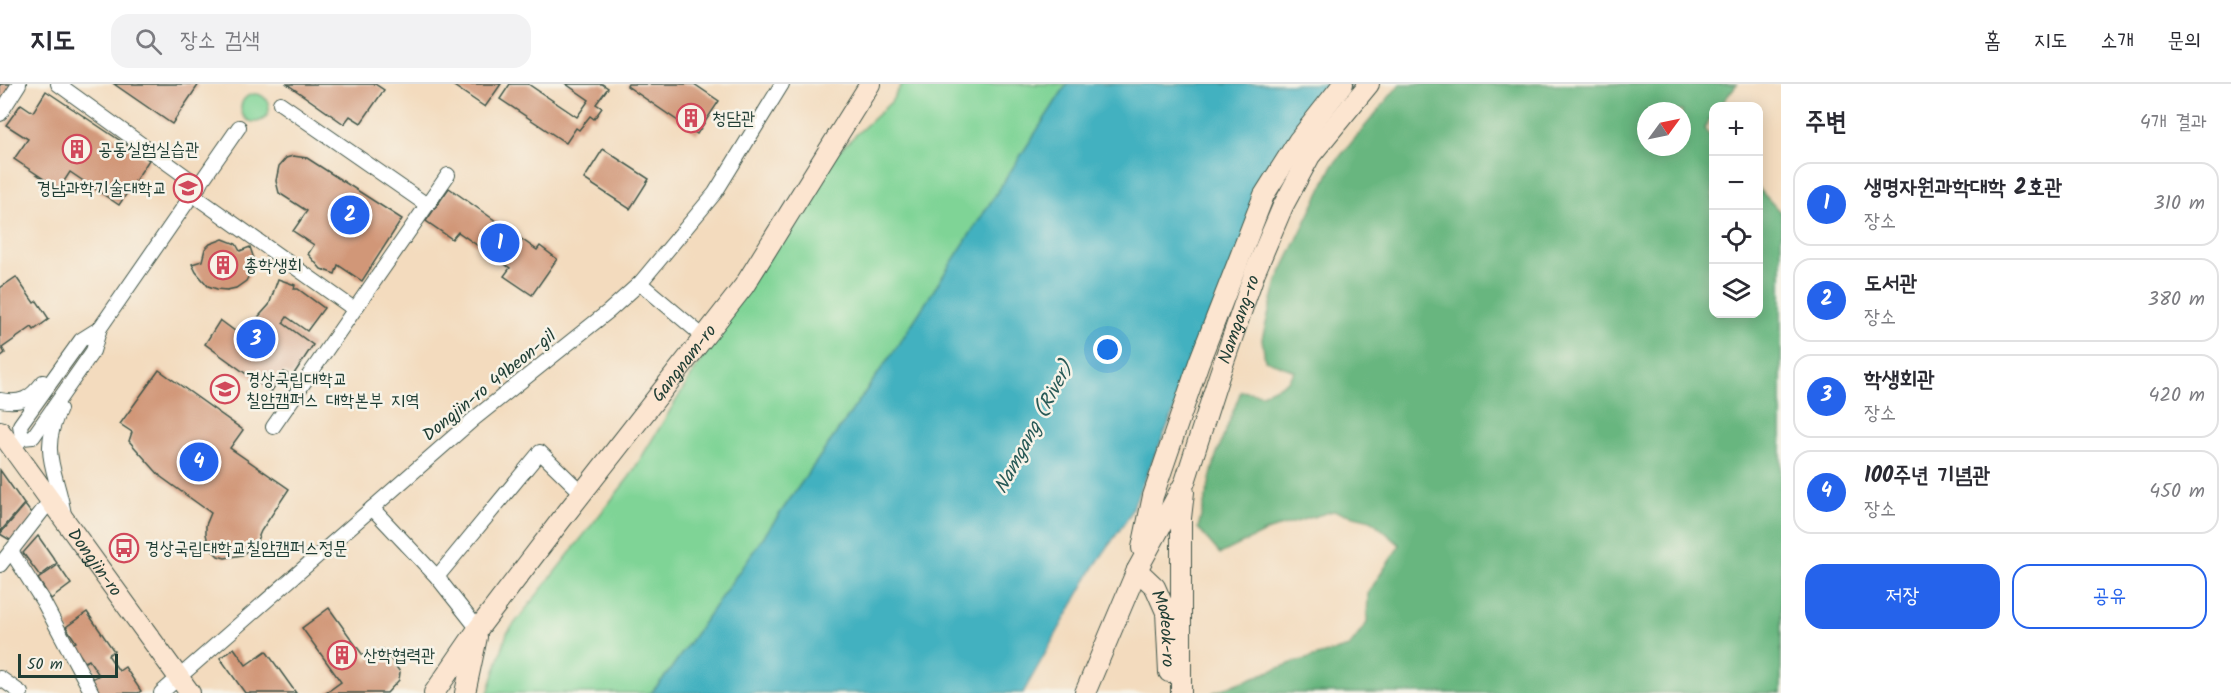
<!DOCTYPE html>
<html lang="ko">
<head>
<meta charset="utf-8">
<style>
  :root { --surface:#fff; --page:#f2f2f3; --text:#2b2b33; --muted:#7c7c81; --line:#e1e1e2; --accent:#2563eb }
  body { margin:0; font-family:Kalam,"Poor Story",sans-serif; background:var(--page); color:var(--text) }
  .controls { position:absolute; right:18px; top:18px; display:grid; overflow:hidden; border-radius:12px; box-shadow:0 3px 15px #0003 }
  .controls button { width:54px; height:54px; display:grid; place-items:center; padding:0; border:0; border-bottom:2px solid var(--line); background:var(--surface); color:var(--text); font:30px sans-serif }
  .compass { position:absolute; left:1637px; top:18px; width:54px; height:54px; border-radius:50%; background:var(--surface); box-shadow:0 3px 15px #0003; rotate:57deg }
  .scale { position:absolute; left:18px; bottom:15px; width:100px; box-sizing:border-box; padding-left:6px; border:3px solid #1f3d34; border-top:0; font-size:16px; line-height:21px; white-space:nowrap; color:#1f3d34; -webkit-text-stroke:4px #f7f3e8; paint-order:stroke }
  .you { position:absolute; left:1108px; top:266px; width:21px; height:21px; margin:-15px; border:4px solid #fff; border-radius:50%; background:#1a73e8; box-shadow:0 0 0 9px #1a73e833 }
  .badge { display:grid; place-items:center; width:39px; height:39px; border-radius:50%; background:var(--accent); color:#fff; font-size:20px; font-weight:700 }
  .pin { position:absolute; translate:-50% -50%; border:3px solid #fff; box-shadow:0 2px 6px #0006 }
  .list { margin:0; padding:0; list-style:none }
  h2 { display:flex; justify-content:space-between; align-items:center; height:78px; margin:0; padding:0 24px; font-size:26px }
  h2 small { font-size:20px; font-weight:400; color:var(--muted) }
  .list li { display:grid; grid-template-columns:39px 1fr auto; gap:18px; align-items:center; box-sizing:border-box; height:84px; margin:0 12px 12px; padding:0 12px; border:2px solid var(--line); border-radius:18px }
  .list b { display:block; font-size:22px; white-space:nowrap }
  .list p { margin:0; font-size:20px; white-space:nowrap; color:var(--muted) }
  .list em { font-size:20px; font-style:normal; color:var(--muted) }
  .actions { display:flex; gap:12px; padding:18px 24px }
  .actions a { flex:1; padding:14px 0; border:2px solid var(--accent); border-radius:18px; text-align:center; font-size:21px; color:var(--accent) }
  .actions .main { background:var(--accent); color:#fff }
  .icon { flex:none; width:33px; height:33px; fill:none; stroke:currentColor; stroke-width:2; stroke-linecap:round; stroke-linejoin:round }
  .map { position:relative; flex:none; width:1781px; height:609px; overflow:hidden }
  header { display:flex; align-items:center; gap:36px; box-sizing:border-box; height:84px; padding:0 30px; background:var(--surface); border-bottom:2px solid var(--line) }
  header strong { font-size:28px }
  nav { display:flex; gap:33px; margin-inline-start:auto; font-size:21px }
  .search { width:420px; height:54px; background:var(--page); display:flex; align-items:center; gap:15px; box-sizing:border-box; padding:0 21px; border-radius:18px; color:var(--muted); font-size:22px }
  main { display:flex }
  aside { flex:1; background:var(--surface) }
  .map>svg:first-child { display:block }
</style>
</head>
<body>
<header>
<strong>지도</strong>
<div class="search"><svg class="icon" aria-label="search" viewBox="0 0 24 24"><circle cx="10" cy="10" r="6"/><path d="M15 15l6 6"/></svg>장소 검색</div>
<nav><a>홈</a><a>지도</a><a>소개</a><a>문의</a></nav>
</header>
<main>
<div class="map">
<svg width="1781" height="609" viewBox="0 0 1781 609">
  <rect width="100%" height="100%" fill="#f7f3e8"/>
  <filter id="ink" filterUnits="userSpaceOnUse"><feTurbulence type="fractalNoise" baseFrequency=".0167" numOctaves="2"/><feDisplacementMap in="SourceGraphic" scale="12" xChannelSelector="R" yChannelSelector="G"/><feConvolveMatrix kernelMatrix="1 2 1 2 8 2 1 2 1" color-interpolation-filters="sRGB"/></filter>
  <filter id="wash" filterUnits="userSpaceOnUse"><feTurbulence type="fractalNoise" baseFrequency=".008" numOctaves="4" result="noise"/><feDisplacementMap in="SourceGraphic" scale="24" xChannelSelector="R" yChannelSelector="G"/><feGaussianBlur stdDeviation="1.35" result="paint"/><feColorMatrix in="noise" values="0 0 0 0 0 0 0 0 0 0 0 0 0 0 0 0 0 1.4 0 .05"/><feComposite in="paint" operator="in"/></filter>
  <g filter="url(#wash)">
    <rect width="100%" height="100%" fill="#f3dbbe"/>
    <g fill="#7fd496" stroke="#4f8865" stroke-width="1.5">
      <path d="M902,0H1067L901,257L668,589L651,609H488L507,549L630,392L816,88L891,18Z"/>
      <circle cx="255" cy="24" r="14"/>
    </g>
    <path fill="#67b67f" stroke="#437a5a" stroke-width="1.5" fill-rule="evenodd" d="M1400,0H1737L1720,22H1714L1713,31L1704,44L1713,55L1714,230H1758L1759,105L1781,129V609H1212L1292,579L1349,563L1367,539L1368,509L1400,461L1371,436L1333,427L1269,446L1220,470L1198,444L1216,372L1241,307L1262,310L1287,298L1295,287L1265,276L1262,255L1277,197L1333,81ZM1646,27H1682V63H1646Z"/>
    <path fill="#43b1c0" stroke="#31777a" stroke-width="1.5" d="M1067,0H1351L1278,86L1128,434L1094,483L1023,609H651L668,589L901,257Z"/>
    <g id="blocks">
      <g fill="#d19778">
        <path d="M0,0H16L0,23Z"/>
        <path d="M114,0H199L172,40Z"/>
        <path d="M287,0H375L384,6L361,39L350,32L344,40Z"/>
        <path d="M451,0H501L485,23Z"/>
        <path d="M510,0H528L577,33L589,16L566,0H602L608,4L596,20L602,24L594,35L590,32L579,46L576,44L566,59L500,15Z"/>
        <path d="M628,0H694L719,17L697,50L627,2Z"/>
        <path d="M46,7L149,76L119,121L70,88L59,105L14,75L28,55L6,41L21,20L33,28Z"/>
        <path d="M603,65L649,95L630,125L584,95Z"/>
        <path d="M293,72L307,74L402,135L362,197L338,181L335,190L321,185L308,170L314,161L293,147L307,127L279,109L276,97L279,82L286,74Z"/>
        <path d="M449,104L537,166L540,162L557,175L532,211L504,192L510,184L458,148L452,155L426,137Z"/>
        <path d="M223,155L236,160L240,167L250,163L253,172L254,182L246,197L236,204L227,206L217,205L208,202L196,188L192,180L202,177L205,165L210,160Z"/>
        <path d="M16,193L34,219L37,217L49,235L34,246L32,243L2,264L5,269L0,273V204Z"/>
        <path d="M278,195L295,201L294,205H298L324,224L307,247L287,233L283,239L313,261L292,293L284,288L271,308L205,260L220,236L239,250L252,240L269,221Z"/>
        <path d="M159,286L243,346L230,364L289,405L261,447L255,461L242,471L225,474L218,472L213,467L208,459L206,450V441L211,429L161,393L129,357L132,348L120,340Z"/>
        <path d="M0,386L24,420L0,448Z"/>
        <path d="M25,421L34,433L15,459L0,450Z"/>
        <path d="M38,452L57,479L40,492L23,469Z"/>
        <path d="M58,481L71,500L51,515L38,495Z"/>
        <path d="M329,524L367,577L383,565L400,588L399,596L387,609H326L341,598L302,544Z"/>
        <path d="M87,528L114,567L108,571L119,587L125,583L141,607L138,609H98L93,603L96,601L92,595L99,591L89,576L85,578L72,560L76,558L66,543Z"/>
        <path d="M234,564L246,581L266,567L296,609H245L220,574Z"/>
      </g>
    </g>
  </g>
  <g filter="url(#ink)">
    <use href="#blocks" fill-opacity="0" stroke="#3f5549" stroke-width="1.5"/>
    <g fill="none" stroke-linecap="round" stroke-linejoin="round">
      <g stroke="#3f5549" stroke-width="16">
        <g id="street">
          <path d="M58,0L199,102"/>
          <path d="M280,19L427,121"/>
          <path d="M0,30L19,0"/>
          <path d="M192,110L354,225"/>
          <path d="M640,199L705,254"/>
          <path d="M0,316C21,320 30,315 43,298"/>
          <path d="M60,325C38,369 58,389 64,431"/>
          <path d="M273,343L448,91"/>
          <path d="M22,354L20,341L81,256L100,244"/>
          <path d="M13,365L22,354L33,353L93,267L100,244L239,43"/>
          <path d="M372,424L437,493L478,545"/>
          <path d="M11,467L44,519L92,609"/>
          <path d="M0,481L50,417"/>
          <path d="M437,493L540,368L583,410"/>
          <path d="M0,594L21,609"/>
          <path d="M161,609L475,334L609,227L640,199L715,109L782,0"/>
        </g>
      </g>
      <g stroke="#3f5549" stroke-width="22">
        <g id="secondary">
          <path id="s1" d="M0,347L190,609"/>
          <path d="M1142,464L1153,412L1199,278L1264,111L1298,57L1343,0"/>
          <path id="s2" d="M1137,486L1155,503L1166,528L1169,588"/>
          <path id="s3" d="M434,609L478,545L561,436L744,202L870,0"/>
          <path d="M465,609L477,553"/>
          <path id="s4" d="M1085,609L1137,486L1185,398L1219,292L1255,188L1283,122L1310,72L1369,0"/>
          <path d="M1181,609V434L1184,408"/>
        </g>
      </g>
      <use href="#street" stroke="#fff" stroke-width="14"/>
      <use href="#secondary" stroke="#fce5d0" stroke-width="20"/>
    </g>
  </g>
  <defs>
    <g id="building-ring" transform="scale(1.5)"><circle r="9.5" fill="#f7f3e8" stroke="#d1495b" stroke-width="1.5"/><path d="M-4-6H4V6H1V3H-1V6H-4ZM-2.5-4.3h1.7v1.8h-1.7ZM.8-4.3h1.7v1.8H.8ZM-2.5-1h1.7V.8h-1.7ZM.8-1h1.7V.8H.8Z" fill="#d1495b"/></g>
    <g id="university-ring" transform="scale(1.5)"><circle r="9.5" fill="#f7f3e8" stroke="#d1495b" stroke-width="1.5"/><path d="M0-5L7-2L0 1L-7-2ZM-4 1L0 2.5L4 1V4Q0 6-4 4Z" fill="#d1495b"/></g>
    <g id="bus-ring" transform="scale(1.5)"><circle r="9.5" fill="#f7f3e8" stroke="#d1495b" stroke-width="1.5"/><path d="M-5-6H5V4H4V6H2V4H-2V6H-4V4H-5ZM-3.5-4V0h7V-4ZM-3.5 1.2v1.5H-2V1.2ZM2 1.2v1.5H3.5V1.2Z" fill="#d1495b"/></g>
  </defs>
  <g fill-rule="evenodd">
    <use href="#building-ring" x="691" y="34"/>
    <use href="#building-ring" x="77" y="65"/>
    <use href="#university-ring" x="188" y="104"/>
    <use href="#building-ring" x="223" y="181"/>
    <use href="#university-ring" x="225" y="305"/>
    <use href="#bus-ring" x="124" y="464"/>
    <use href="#building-ring" x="342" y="571"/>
  </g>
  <g text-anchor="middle" stroke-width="5" stroke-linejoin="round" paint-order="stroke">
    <g font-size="18" fill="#1f3d34" stroke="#f7f3e8" text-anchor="start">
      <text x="712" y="40">청담관</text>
      <text x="98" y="71">공동실험실습관</text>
      <text x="167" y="110" text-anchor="end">경남과학기술대학교</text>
      <text x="244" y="187">총학생회</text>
      <text x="246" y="301">경상국립대학교<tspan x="246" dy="21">칠암캠퍼스 대학본부 지역</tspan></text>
      <text x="145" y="470">경상국립대학교칠암캠퍼스정문</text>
      <text x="363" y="577">산학협력관</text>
    </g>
    <g font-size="18" fill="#1f3d34" stroke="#f7f3e8">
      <text dy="6" stroke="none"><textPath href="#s4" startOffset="405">Namgang-ro</textPath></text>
      <text dy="6" stroke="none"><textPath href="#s3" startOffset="414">Gangnam-ro</textPath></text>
      <text transform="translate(489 301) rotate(-39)" y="6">Dongjin-ro 49beon-gil</text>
      <text dy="6" stroke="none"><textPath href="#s1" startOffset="162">Dongjin-ro</textPath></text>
      <text dy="6" stroke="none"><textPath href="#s2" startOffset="68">Modeok-ro</textPath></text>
    </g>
    <g font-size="20" font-style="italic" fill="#285a57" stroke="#f7f3e8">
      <text transform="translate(1033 343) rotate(-62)" y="7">Namgang (River)</text>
    </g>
  </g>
</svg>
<div class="controls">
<button>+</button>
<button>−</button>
<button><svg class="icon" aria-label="locate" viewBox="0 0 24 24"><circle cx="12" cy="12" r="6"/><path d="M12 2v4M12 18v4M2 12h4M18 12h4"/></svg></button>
<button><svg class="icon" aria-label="layers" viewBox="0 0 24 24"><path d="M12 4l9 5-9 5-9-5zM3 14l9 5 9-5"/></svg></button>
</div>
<svg class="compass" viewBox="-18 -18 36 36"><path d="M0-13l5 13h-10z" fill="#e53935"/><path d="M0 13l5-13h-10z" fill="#7c7c81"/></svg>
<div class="scale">50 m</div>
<div class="you"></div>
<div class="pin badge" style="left:500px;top:159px">1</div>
<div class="pin badge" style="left:350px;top:131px">2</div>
<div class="pin badge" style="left:256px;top:255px">3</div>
<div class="pin badge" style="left:199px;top:378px">4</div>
</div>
<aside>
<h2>주변<small>4개 결과</small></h2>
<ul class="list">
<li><span class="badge">1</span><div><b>생명자원과학대학 2호관</b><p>장소</p></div><em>310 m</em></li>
<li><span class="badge">2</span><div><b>도서관</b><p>장소</p></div><em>380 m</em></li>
<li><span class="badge">3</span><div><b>학생회관</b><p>장소</p></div><em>420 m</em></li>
<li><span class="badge">4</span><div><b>100주년 기념관</b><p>장소</p></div><em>450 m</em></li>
</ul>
<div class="actions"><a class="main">저장</a><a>공유</a></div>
</aside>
</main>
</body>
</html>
